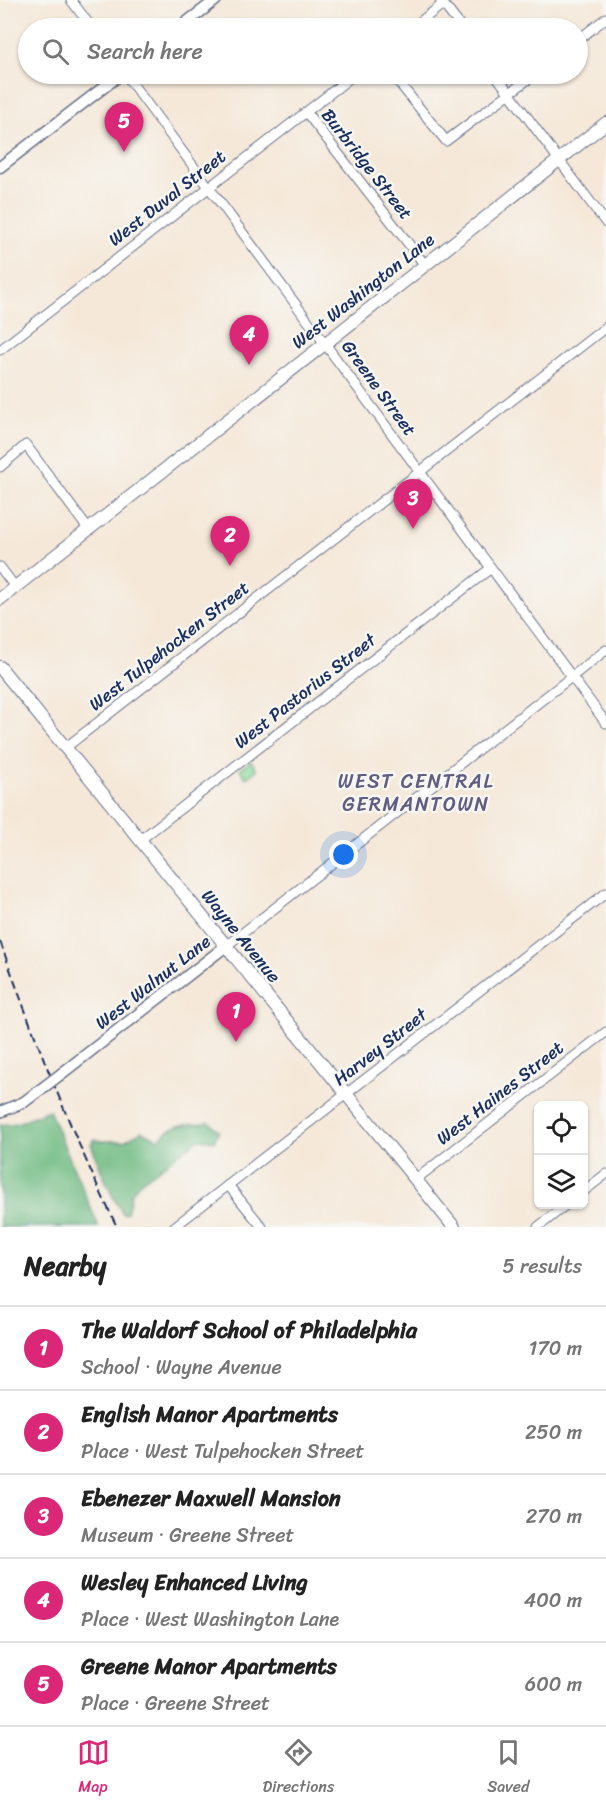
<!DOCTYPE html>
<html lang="en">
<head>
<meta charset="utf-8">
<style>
  :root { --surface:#fff; --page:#f6f6f6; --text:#222; --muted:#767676; --line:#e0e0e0; --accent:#db2777 }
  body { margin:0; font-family:Sriracha,sans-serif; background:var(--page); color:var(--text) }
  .controls { position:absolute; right:18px; bottom:18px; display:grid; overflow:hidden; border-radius:9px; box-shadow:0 2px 4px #0004 }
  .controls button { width:54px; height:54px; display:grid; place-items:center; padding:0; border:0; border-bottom:2px solid var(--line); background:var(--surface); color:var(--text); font:30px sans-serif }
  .you { position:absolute; left:344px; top:855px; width:21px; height:21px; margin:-15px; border:4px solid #fff; border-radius:50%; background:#1a73e8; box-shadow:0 0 0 9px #1a73e833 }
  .badge { display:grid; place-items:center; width:39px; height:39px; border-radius:50%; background:var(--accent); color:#fff; font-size:20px; font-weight:700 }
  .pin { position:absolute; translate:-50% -50px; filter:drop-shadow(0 2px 3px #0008) }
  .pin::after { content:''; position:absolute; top:32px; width:21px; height:18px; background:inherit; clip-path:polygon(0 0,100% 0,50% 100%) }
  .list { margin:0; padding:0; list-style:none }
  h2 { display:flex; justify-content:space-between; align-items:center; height:78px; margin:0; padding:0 24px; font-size:26px }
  h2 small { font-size:20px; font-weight:400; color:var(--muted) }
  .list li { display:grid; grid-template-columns:39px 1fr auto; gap:18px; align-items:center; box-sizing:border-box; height:84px; padding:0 24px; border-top:2px solid var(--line) }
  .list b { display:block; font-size:22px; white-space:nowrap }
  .list p { margin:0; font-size:20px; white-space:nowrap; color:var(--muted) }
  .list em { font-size:20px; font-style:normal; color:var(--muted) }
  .icon { flex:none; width:33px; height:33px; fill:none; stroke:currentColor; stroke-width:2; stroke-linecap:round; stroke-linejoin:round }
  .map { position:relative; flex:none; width:606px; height:1227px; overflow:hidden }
  .search { position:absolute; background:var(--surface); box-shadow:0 2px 4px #0004; left:18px; right:18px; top:18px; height:66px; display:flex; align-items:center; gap:15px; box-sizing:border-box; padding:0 21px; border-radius:33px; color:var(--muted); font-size:22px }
  .sheet { height:498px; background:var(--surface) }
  nav { display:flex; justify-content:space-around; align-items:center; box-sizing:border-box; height:84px; border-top:2px solid var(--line); background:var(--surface); font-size:16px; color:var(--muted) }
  nav a { display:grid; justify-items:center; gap:3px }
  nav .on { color:var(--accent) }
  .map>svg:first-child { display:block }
</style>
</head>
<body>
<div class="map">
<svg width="606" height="1227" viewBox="0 0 606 1227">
  <rect width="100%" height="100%" fill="#f6f6f2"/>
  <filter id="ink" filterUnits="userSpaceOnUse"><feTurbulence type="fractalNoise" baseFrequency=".0167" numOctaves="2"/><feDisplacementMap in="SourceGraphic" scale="12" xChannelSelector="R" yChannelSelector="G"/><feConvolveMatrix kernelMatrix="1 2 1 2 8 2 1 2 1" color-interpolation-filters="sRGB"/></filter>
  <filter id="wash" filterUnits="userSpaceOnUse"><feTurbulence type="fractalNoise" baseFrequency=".008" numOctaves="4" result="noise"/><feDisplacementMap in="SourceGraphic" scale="24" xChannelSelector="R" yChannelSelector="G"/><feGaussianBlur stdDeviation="1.35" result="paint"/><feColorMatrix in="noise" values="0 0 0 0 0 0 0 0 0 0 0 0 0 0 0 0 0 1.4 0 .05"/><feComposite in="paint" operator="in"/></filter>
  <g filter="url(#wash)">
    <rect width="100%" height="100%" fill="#f5e8d8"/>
    <path fill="#8ddd9c" stroke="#54867d" stroke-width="1.5" d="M251,761L257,770L246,778L240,769Z"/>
    <g fill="#72bc84" stroke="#467671" stroke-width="1.5">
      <path d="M49,1110L99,1227H0V1125L17,1123Z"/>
      <path d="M209,1122L219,1131L214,1141L199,1139L139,1183L132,1192L127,1213L123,1214C109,1193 100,1168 91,1144L94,1139L101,1141H124L142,1131L159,1139C177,1120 186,1127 209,1122Z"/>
    </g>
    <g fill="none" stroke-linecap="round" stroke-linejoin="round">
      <path stroke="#68b8e3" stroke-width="2" d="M29,1227H30"/>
    </g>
  </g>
  <g filter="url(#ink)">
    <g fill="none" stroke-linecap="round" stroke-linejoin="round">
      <g stroke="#677089" stroke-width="11">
        <g id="minor">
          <path d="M71,0L92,28"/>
          <path d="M440,0L462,28"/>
          <path d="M412,28L443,4"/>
          <path d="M578,40L606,18"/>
          <path d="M125,74L606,723"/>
          <path d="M392,74L446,141L535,74"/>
          <path d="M495,74L606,223"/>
          <path d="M306,112L425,265"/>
          <path d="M0,350L355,74"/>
          <path d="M0,467L26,445L88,529"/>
          <path d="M0,567L15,587"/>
          <path d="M65,748L606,327"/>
          <path d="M140,840L491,568"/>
          <path d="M226,946L606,650"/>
          <path d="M415,1180L606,1032"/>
          <path d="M228,1185L262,1227"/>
          <path d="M584,1191L606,1174"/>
          <path d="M174,1227L606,893"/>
          <path d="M538,1227L567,1204"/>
        </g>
      </g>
      <g stroke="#677089" stroke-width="13">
        <g id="tertiary">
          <path d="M179,28L216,0"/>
          <path d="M0,167L121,74"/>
          <path d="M61,1074L226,946"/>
          <path d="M0,1112L24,1102L40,1090"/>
        </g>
      </g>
      <g stroke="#677089" stroke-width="14">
        <g id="secondary">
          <path d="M0,599L606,123"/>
          <path d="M0,667L454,1227"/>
        </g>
      </g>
      <use href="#minor" stroke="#fff" stroke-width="9"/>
      <use href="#tertiary" stroke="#fff" stroke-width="10"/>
      <use href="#secondary" stroke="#fff" stroke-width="12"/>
      <path stroke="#1b2f5e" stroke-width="2" stroke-dasharray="9 4.5" stroke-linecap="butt" d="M0,941C34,1038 72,1134 117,1227"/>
      <g stroke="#677089" stroke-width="13" stroke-linecap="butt">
        <path id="tertiary-bridge" d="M40,1090L61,1074"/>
      </g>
      <use href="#tertiary-bridge" stroke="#fff" stroke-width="10"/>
    </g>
  </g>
  <g text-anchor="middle" stroke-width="5" stroke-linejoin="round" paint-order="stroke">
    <g font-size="18" fill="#1b2f5e" stroke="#f6f6f2">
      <text transform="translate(367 164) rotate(52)" y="6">Burbridge Street</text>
      <text transform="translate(167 198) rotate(-38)" y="6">West Duval Street</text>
      <text transform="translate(363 291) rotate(-38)" y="6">West Washington Lane</text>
      <text transform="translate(379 388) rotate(54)" y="6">Greene Street</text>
      <text transform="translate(169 646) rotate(-38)" y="6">West Tulpehocken Street</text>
      <text transform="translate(305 691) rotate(-38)" y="6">West Pastorius Street</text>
      <text transform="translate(241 936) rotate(51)" y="6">Wayne Avenue</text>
      <text transform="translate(153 982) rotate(-38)" y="6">West Walnut Lane</text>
      <text transform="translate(380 1047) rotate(-38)" y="6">Harvey Street</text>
      <text transform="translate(500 1093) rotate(-38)" y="6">West Haines Street</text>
    </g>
    <g font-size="20" letter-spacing="1.5" fill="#615c81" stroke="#f6f6f2">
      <text x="416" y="788">WEST CENTRAL<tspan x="416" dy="23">GERMANTOWN</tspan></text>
    </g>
  </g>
</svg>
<div class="controls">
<button><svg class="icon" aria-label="locate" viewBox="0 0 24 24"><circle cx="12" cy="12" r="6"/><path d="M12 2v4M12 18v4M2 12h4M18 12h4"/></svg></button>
<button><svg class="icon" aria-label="layers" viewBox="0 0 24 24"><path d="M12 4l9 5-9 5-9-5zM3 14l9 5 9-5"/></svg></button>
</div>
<div class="you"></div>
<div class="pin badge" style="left:236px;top:1042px">1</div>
<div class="pin badge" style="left:230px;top:566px">2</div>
<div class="pin badge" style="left:413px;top:529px">3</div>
<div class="pin badge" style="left:249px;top:365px">4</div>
<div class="pin badge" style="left:124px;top:152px">5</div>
<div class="search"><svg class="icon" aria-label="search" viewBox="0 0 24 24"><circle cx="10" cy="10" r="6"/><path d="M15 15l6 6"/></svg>Search here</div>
</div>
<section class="sheet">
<h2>Nearby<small>5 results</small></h2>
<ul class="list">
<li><span class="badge">1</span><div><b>The Waldorf School of Philadelphia</b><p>School · Wayne Avenue</p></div><em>170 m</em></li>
<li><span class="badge">2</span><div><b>English Manor Apartments</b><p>Place · West Tulpehocken Street</p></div><em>250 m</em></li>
<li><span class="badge">3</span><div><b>Ebenezer Maxwell Mansion</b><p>Museum · Greene Street</p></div><em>270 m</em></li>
<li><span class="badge">4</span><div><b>Wesley Enhanced Living</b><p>Place · West Washington Lane</p></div><em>400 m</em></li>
<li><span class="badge">5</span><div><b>Greene Manor Apartments</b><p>Place · Greene Street</p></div><em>600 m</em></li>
</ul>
</section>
<nav>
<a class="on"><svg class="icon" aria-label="map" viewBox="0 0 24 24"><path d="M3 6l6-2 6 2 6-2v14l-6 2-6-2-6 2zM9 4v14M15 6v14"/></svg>Map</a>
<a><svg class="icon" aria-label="directions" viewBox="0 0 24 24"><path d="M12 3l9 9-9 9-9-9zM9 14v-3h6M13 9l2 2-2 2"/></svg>Directions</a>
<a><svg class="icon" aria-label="saved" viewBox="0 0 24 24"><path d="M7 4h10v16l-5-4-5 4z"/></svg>Saved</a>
</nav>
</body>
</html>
